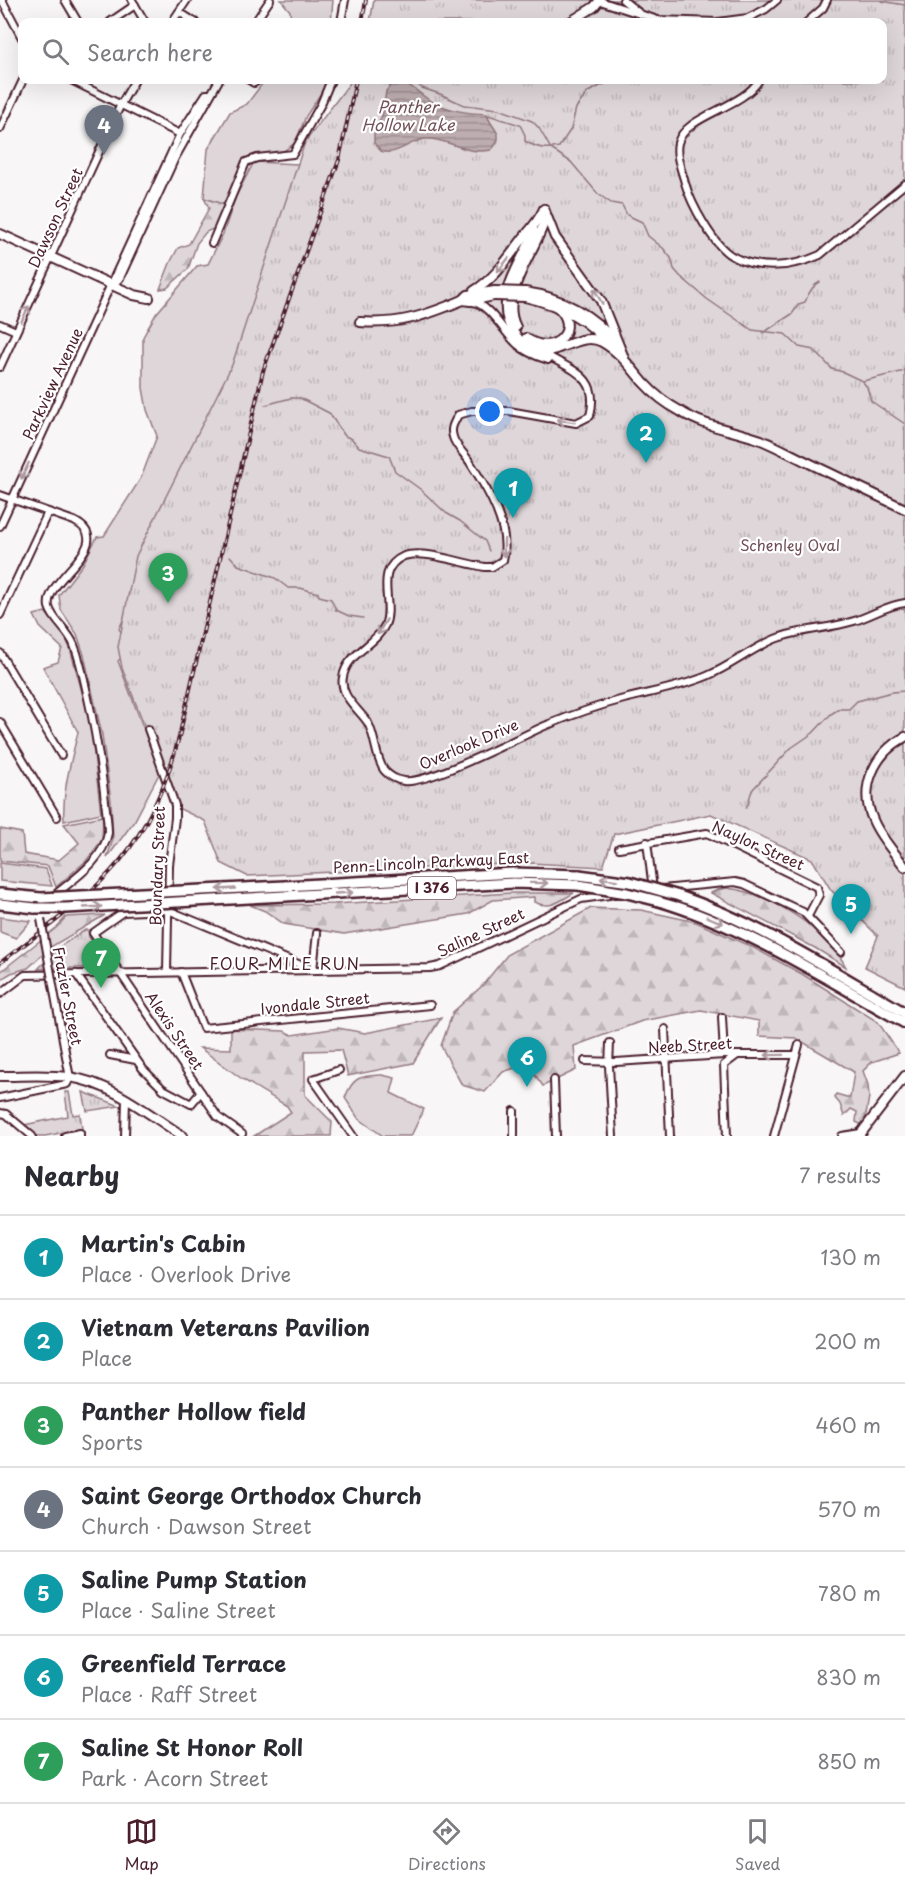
<!DOCTYPE html>
<html lang="en">
<head>
<meta charset="utf-8">
<style>
  :root { --surface:#fff; --page:#f2f2f3; --text:#2b2b33; --muted:#7c7c81; --line:#e1e1e2; --accent:#4a1f2b }
  body { margin:0; font-family:"Playpen Sans",sans-serif; background:var(--page); color:var(--text) }
  .you { position:absolute; left:490px; top:412px; width:21px; height:21px; margin:-15px; border:4px solid #fff; border-radius:50%; background:#1a73e8; box-shadow:0 0 0 9px #1a73e833 }
  .badge { display:grid; place-items:center; width:39px; height:39px; border-radius:50%; background:var(--accent); color:#fff; font-size:20px; font-weight:700 }
  .pin { position:absolute; translate:-50% -50px; filter:drop-shadow(0 2px 3px #0008) }
  .pin::after { content:''; position:absolute; top:32px; width:21px; height:18px; background:inherit; clip-path:polygon(0 0,100% 0,50% 100%) }
  .list { margin:0; padding:0; list-style:none }
  h2 { display:flex; justify-content:space-between; align-items:center; height:78px; margin:0; padding:0 24px; font-size:26px }
  h2 small { font-size:20px; font-weight:400; color:var(--muted) }
  .list li { display:grid; grid-template-columns:39px 1fr auto; gap:18px; align-items:center; box-sizing:border-box; height:84px; padding:0 24px; border-top:2px solid var(--line) }
  .list b { display:block; font-size:22px; white-space:nowrap }
  .list p { margin:0; font-size:20px; white-space:nowrap; color:var(--muted) }
  .list em { font-size:20px; font-style:normal; color:var(--muted) }
  .icon { flex:none; width:33px; height:33px; fill:none; stroke:currentColor; stroke-width:2; stroke-linecap:round; stroke-linejoin:round }
  .map { position:relative; flex:none; width:905px; height:1136px; overflow:hidden }
  .search { position:absolute; background:var(--surface); box-shadow:0 6px 24px #0002; left:18px; right:18px; top:18px; height:66px; display:flex; align-items:center; gap:15px; box-sizing:border-box; padding:0 21px; border-radius:12px; color:var(--muted); font-size:22px }
  .sheet { height:666px; background:var(--surface) }
  nav { display:flex; justify-content:space-around; align-items:center; box-sizing:border-box; height:84px; border-top:2px solid var(--line); background:var(--surface); font-size:16px; color:var(--muted) }
  nav a { display:grid; justify-items:center; gap:3px }
  nav .on { color:var(--accent) }
  .map>svg:first-child { display:block }
</style>
</head>
<body>
<div class="map">
<svg width="905" height="1136" viewBox="0 0 905 1136">
  <defs>
    <pattern id="forest-firs" width="22" height="20" patternUnits="userSpaceOnUse" patternTransform="scale(1.5)"><rect width="22" height="20" fill="#ded6d9"/><path d="M5 1l3.5 6h-7zM16 11l3.5 6h-7z" fill="#c0b7ba"/></pattern>
    <pattern id="park-tufts" width="24" height="20" patternUnits="userSpaceOnUse" patternTransform="scale(1.5)"><rect width="24" height="20" fill="#ded6d9"/><path d="M3 7l-1-3M5 7V3M7 7l1-3M15 17l-1-3M17 17v-4M19 17l1-3" fill="none" stroke="#c0b7ba"/></pattern>
    <pattern id="water-rules" width="6" height="5" patternUnits="userSpaceOnUse" patternTransform="scale(1.5)"><rect width="6" height="5" fill="#bdadb0"/><path d="M0 2.5h6" fill="none" stroke="#9c8c8f"/></pattern>
  </defs>
  <rect width="100%" height="100%" fill="#f8f6f7"/>
  <filter id="ink" filterUnits="userSpaceOnUse"><feTurbulence type="fractalNoise" baseFrequency=".0167" numOctaves="2"/><feDisplacementMap in="SourceGraphic" scale="12" xChannelSelector="R" yChannelSelector="G"/><feConvolveMatrix kernelMatrix="1 2 1 2 8 2 1 2 1" color-interpolation-filters="sRGB"/></filter>
  <g filter="url(#ink)">
    <g fill="#ded6d9" stroke="#947a82" stroke-width="1.5">
      <path d="M281,0H333L331,22H291L290,11Z"/>
      <path d="M272,80H326L323,90L306,116L295,143L282,152L242,160L225,205L204,198L208,149L230,112L247,104L262,84Z"/>
      <path d="M254,162L298,164L294,200L238,371L119,629L133,649L118,661L160,772L135,820L107,858L113,839L111,801L102,735L84,655L77,634L61,610L59,595L83,564L97,537L104,536L141,478L157,436L147,410L143,388V337L156,314L197,266L208,264L223,234L236,196Z"/>
      <path d="M45,612L62,631L70,648L90,721L101,813L64,821C62,791 71,762 78,732L43,667L58,662L62,648L40,627L34,615Z"/>
      <path d="M0,863L46,869L52,886L0,881Z"/>
      <path d="M0,917L31,921L16,938L0,932Z"/>
      <path d="M382,1075L395,1078L391,1093L424,1109L411,1136H383L358,1118L345,1098C353,1076 361,1076 382,1075Z"/>
    </g>
    <g fill="url(#forest-firs)" stroke="#947a82" stroke-width="1.5">
      <path d="M204,198L225,205L215,228L206,232L197,243L188,269L167,288L160,289L170,263L178,248L189,244L209,208Z"/>
      <path d="M103,816L102,840L86,861L56,887L48,866L0,861V829L22,833L24,854L59,860L79,843L64,824Z"/>
      <path d="M727,888C769,893 826,928 846,967L815,948L711,893L717,890Z"/>
      <path d="M511,893H574C559,901 551,910 534,902V897L493,900L468,914L344,934L284,924L265,911L250,905L334,904Z"/>
      <path d="M591,908L641,910L696,922L754,948L802,974L878,1022L899,1053L872,1062L863,1071L868,1085L869,1097L864,1126L856,1122L857,1112L851,1109L844,1116L840,1104L835,1098L836,1094L850,1098L854,1072L796,1038L759,1036V1021L701,1010L642,1021L574,1046L576,1070L543,1086L527,1064L503,1072L485,1092L462,1085L441,1046L453,1012L482,986L508,954Z"/>
      <path d="M105,915L52,946L28,968L11,973L0,980V972L56,928L66,917Z"/>
      <path d="M441,1018L413,1063L348,1076L341,1050L305,1051V1095L332,1122L331,1136H254L291,1112L287,1106L242,1079L200,1048L231,1049V1029L284,1031L292,1035L338,1028L365,1033Z"/>
    </g>
    <g fill="url(#park-tufts)" stroke="#947a82" stroke-width="1.5">
      <path d="M374,0H905V987L865,967L878,936L831,890L812,859L711,814L614,834L603,867L530,863L247,876L221,863L205,821L178,808L171,782L147,732L122,668L118,647L136,556L232,365L305,142L352,80H882V22H370Z"/>
      <path d="M85,930H88L89,937L110,967L38,969L58,948Z"/>
      <path d="M65,1092H69L73,1115L80,1114L82,1129L45,1136H34L24,1125L68,1116Z"/>
      <path d="M83,1092L120,1106L87,1111Z"/>
    </g>
    <path fill="url(#water-rules)" stroke="#8f747b" stroke-width="1.5" d="M398,82C411,83 420,95 431,101C449,111 467,113 487,114C490,129 508,133 491,150C462,155 450,138 426,139C410,140 396,157 381,151L374,143V134L383,113L386,91L391,85Z"/>
    <g fill="none" stroke-linecap="round" stroke-linejoin="round">
      <g stroke="#8f747b" stroke-width="1.5">
        <path d="M881,1L905,5"/>
        <path d="M412,80L422,88L440,94L464,105L499,109L532,121L539,128L551,149L571,162L598,194L611,203L622,205L627,215L642,222L648,236L663,248L671,258L674,269L680,276L707,299L752,330L785,334L799,347L814,350L832,369L843,372L862,381L867,387L871,401L905,424"/>
        <path d="M488,115L520,125L525,135V141C537,148 546,150 559,147L571,129L576,108L588,92L608,82L614,83L625,80"/>
        <path d="M763,333L792,314L799,304L805,302C808,294 813,285 820,282"/>
        <path d="M863,381L905,371"/>
        <path d="M265,405L291,398H300L329,413L345,436L352,439L359,447L389,456L395,471L420,489L446,513L460,521L485,541L489,551"/>
        <path d="M230,556L238,565L275,578L288,588H300L318,593L319,596L331,599L336,610L349,616L363,618"/>
        <path d="M746,808C750,801 749,795 753,789L791,748L813,733L831,714L839,709H849L857,701L892,692L905,691"/>
      </g>
      <g stroke="#4a1f2b" stroke-width="10">
        <g id="minor">
          <path d="M2,0L22,38"/>
          <path d="M65,0L78,22"/>
          <path d="M132,0L145,22"/>
          <path d="M623,0L638,12"/>
          <path d="M600,1L658,20L718,22L748,18L766,9L777,0"/>
          <path d="M179,12L195,22"/>
          <path d="M110,22L135,5"/>
          <path d="M172,22L187,0"/>
          <path d="M255,22L270,0"/>
          <path d="M341,22L345,0"/>
          <path d="M807,22L823,8L827,0"/>
          <path d="M71,80L180,134"/>
          <path d="M249,80L254,83L258,80"/>
          <path d="M759,80C743,108 685,115 678,143C675,156 682,171 685,183C691,204 713,245 732,256C759,271 794,267 820,255L905,184"/>
          <path d="M0,129L23,80"/>
          <path d="M212,243L246,162L257,158L293,154L321,104L331,80"/>
          <path d="M113,285L120,278L175,158L219,80"/>
          <path d="M473,302C489,304 505,334 518,345C526,353 538,357 548,360"/>
          <path d="M0,324L16,331"/>
          <path d="M540,351C568,370 601,373 590,416L576,423L509,411H472L458,415C454,423 450,428 453,437C455,446 466,455 471,464C488,490 511,528 503,560L492,567H485C464,564 423,549 404,556C372,570 395,603 385,625C375,646 347,653 343,677C339,696 359,709 368,723C376,738 375,757 384,770C389,776 396,780 404,781C428,785 519,737 547,725C572,715 597,706 624,699C651,692 681,687 707,676C731,666 751,649 775,639C800,629 828,629 854,621C871,616 887,605 905,603"/>
          <path d="M0,367L121,104L135,80"/>
          <path d="M0,495L74,521C119,544 43,579 49,607C53,621 69,631 74,645C81,662 84,680 88,698C95,729 100,760 104,792C105,805 108,819 108,833C103,862 72,880 51,898"/>
          <path d="M0,526L180,134L206,94H210"/>
          <path d="M0,615L48,512"/>
          <path d="M0,653L61,755"/>
          <path d="M0,722L57,817"/>
          <path d="M148,729L175,805V818L169,865L167,972"/>
          <path d="M647,842L653,889"/>
          <path d="M619,848L707,833L817,887L819,895L808,916"/>
          <path d="M662,889L735,882L744,884L803,912L841,952"/>
          <path d="M181,972L203,1028L430,1005"/>
          <path d="M76,974L143,1069L163,1089L191,1104L201,1092"/>
          <path d="M0,994L25,975L430,968L440,966L581,899L616,894"/>
          <path d="M722,1017L724,1055"/>
          <path d="M665,1029L670,1136"/>
          <path d="M610,1043L609,1066L613,1136"/>
          <path d="M110,1055L136,1060"/>
          <path d="M585,1061L616,1062L724,1055H796"/>
          <path d="M339,1070L313,1079L353,1136"/>
          <path d="M554,1080L556,1136"/>
          <path d="M0,1098L67,1084L70,1078L67,1062"/>
          <path d="M514,1111V1136"/>
          <path d="M0,1113L6,1114L32,1136"/>
          <path d="M242,1134L218,1117L93,933L123,912L168,910L313,970L317,933"/>
          <path d="M65,1136L80,1133V1136"/>
          <path d="M125,1136L126,1099"/>
          <path d="M727,1136L724,1065L736,1056"/>
          <path d="M774,1136L799,1045"/>
          <path d="M842,1136L861,1133"/>
        </g>
      </g>
      <g stroke="#4a1f2b" stroke-width="12">
        <g id="major">
          <path d="M570,22L594,7L600,0"/>
          <path d="M544,209L555,237L601,301L624,358"/>
          <path d="M533,229V236C519,265 492,302 514,333C545,376 573,327 602,342C620,352 631,368 644,383C654,394 667,404 680,411C704,427 734,430 761,440C778,447 794,456 811,464C842,479 874,494 905,509"/>
          <path d="M0,234L134,295L149,298"/>
          <path d="M474,291C497,277 509,256 525,236C533,227 539,220 544,209"/>
          <path d="M525,292C561,297 594,315 617,344"/>
          <path d="M525,297C556,304 588,318 608,344"/>
          <path d="M463,300L470,301L494,296"/>
          <path d="M360,322C400,325 427,315 463,300L468,295L495,291"/>
          <path d="M516,327C498,294 537,250 546,217"/>
          <path d="M526,338C555,359 583,327 556,306"/>
          <path d="M905,737C875,753 858,787 873,820C880,837 894,852 905,867"/>
          <path d="M0,1076C23,1076 47,1074 69,1077C112,1083 148,1114 183,1136"/>
          <path d="M859,1136L905,1076"/>
        </g>
      </g>
      <g stroke="#4a1f2b" stroke-width="14">
        <g id="highway">
          <path d="M285,886L513,873L579,875"/>
          <path d="M0,894L41,898"/>
          <path d="M285,896L513,883L578,885"/>
          <path d="M679,896C759,923 832,971 905,1013"/>
          <path d="M659,901C747,927 826,979 905,1023"/>
          <path d="M0,904L35,908"/>
        </g>
      </g>
      <use href="#minor" stroke="#fff" stroke-width="6"/>
      <use href="#major" stroke="#fff" stroke-width="8"/>
      <use href="#highway" stroke="#fff" stroke-width="9"/>
      <g stroke="#4a1f2b" stroke-width="4">
        <g id="rail">
          <path d="M362,22L366,0"/>
          <path d="M0,963C36,935 79,906 110,872C146,834 166,787 179,737L263,371L339,160L356,80"/>
        </g>
      </g>
      <use href="#rail" stroke="#fff" stroke-width="1.5" stroke-dasharray="4.5" stroke-linecap="butt"/>
      <g stroke="#4a1f2b" stroke-width="10" stroke-linecap="butt">
        <path id="minor-bridge" d="M41,919L67,1062"/>
      </g>
      <g stroke="#4a1f2b" stroke-width="12" stroke-linecap="butt">
        <g id="major-bridge">
          <path d="M495,291L525,292"/>
          <path d="M494,296L525,297"/>
        </g>
      </g>
      <g stroke="#4a1f2b" stroke-width="14" stroke-linecap="butt">
        <g id="highway-bridge">
          <path d="M579,875L630,882L679,896"/>
          <path d="M578,885L627,893L659,901"/>
          <path d="M41,898L285,886"/>
          <path d="M35,908H66L285,896"/>
        </g>
      </g>
      <use href="#minor-bridge" stroke="#fff" stroke-width="6"/>
      <use href="#major-bridge" stroke="#fff" stroke-width="8"/>
      <use href="#highway-bridge" stroke="#fff" stroke-width="9"/>
    </g>
    <defs><path id="oneway-shaft" d="M-6 0H5M1.5-3L5.5 0L1.5 3" fill="none" stroke-width="1.6" stroke-linecap="round" stroke-linejoin="round" transform="scale(1.5)"/></defs>
    <g stroke="#ae9aa0">
      <use href="#oneway-shaft" transform="translate(503 265) rotate(128)"/>
      <use href="#oneway-shaft" transform="translate(598 296) rotate(-120)"/>
      <use href="#oneway-shaft" transform="translate(25 314) rotate(-65)"/>
      <use href="#oneway-shaft" transform="translate(566 421) rotate(-171)"/>
      <use href="#oneway-shaft" transform="translate(25 471) rotate(115)"/>
      <use href="#oneway-shaft" transform="translate(504 548) rotate(91)"/>
      <use href="#oneway-shaft" transform="translate(382 627) rotate(121)"/>
      <use href="#oneway-shaft" transform="translate(609 879) rotate(-171)"/>
      <use href="#oneway-shaft" transform="translate(539 883) rotate(1)"/>
      <use href="#oneway-shaft" transform="translate(226 889) rotate(177)"/>
      <use href="#oneway-shaft" transform="translate(344 893) rotate(-3)"/>
      <use href="#oneway-shaft" transform="translate(93 907) rotate(-3)"/>
      <use href="#oneway-shaft" transform="translate(715 920) rotate(23)"/>
      <use href="#oneway-shaft" transform="translate(774 1055) rotate(179)"/>
    </g>
  </g>
  <g text-anchor="middle" stroke-width="4.5" stroke-linejoin="round" paint-order="stroke">
    <rect fill="#fff" stroke="#80626b" stroke-width="1.5" x="408" y="877" width="48" height="22" rx="4.5"/>
    <g font-size="14" font-weight="bold" fill="#4a1f2b">
      <text x="432" y="893">I 376</text>
    </g>
    <g font-size="15" fill="#4a1f2b" stroke="#fff">
      <text transform="translate(56 218) rotate(-65)" y="5">Dawson Street</text>
      <text transform="translate(53 384) rotate(-65)" y="5">Parkview Avenue</text>
      <text transform="translate(469 745) rotate(-23)" y="5">Overlook Drive</text>
      <text transform="translate(758 846) rotate(24)" y="5">Naylor Street</text>
      <text transform="translate(431 863) rotate(-3)" y="5">Penn-Lincoln Parkway East</text>
      <text transform="translate(158 866) rotate(-88)" y="5">Boundary Street</text>
      <text transform="translate(481 933) rotate(-25)" y="5">Saline Street</text>
      <text transform="translate(67 996) rotate(79)" y="5">Frazier Street</text>
      <text transform="translate(315 1004) rotate(-6)" y="5">Ivondale Street</text>
      <text transform="translate(174 1031) rotate(56)" y="5">Alexis Street</text>
      <text transform="translate(690 1046) rotate(-3)" y="5">Neeb Street</text>
    </g>
    <g font-size="15" fill="#6f4d56" stroke="#fff">
      <text x="790" y="551">Schenley Oval</text>
    </g>
    <g font-size="16" font-style="italic" fill="#72515a" stroke="#fff">
      <text x="408" y="113">Panther<tspan x="408" dy="18">Hollow Lake</tspan></text>
    </g>
    <g font-size="16" letter-spacing="1.5" fill="#4a1f2b" stroke="#fff">
      <text x="285" y="970">FOUR MILE RUN</text>
    </g>
  </g>
</svg>
<div class="you"></div>
<div class="pin badge" style="left:513px;top:518px;background:#0f9aa8">1</div>
<div class="pin badge" style="left:646px;top:463px;background:#0f9aa8">2</div>
<div class="pin badge" style="left:168px;top:603px;background:#2e9e5b">3</div>
<div class="pin badge" style="left:104px;top:155px;background:#6b7280">4</div>
<div class="pin badge" style="left:851px;top:934px;background:#0f9aa8">5</div>
<div class="pin badge" style="left:527px;top:1087px;background:#0f9aa8">6</div>
<div class="pin badge" style="left:101px;top:988px;background:#2e9e5b">7</div>
<div class="search"><svg class="icon" aria-label="search" viewBox="0 0 24 24"><circle cx="10" cy="10" r="6"/><path d="M15 15l6 6"/></svg>Search here</div>
</div>
<section class="sheet">
<h2>Nearby<small>7 results</small></h2>
<ul class="list">
<li><span class="badge" style="background:#0f9aa8">1</span><div><b>Martin's Cabin</b><p>Place · Overlook Drive</p></div><em>130 m</em></li>
<li><span class="badge" style="background:#0f9aa8">2</span><div><b>Vietnam Veterans Pavilion</b><p>Place</p></div><em>200 m</em></li>
<li><span class="badge" style="background:#2e9e5b">3</span><div><b>Panther Hollow field</b><p>Sports</p></div><em>460 m</em></li>
<li><span class="badge" style="background:#6b7280">4</span><div><b>Saint George Orthodox Church</b><p>Church · Dawson Street</p></div><em>570 m</em></li>
<li><span class="badge" style="background:#0f9aa8">5</span><div><b>Saline Pump Station</b><p>Place · Saline Street</p></div><em>780 m</em></li>
<li><span class="badge" style="background:#0f9aa8">6</span><div><b>Greenfield Terrace</b><p>Place · Raff Street</p></div><em>830 m</em></li>
<li><span class="badge" style="background:#2e9e5b">7</span><div><b>Saline St Honor Roll</b><p>Park · Acorn Street</p></div><em>850 m</em></li>
</ul>
</section>
<nav>
<a class="on"><svg class="icon" aria-label="map" viewBox="0 0 24 24"><path d="M3 6l6-2 6 2 6-2v14l-6 2-6-2-6 2zM9 4v14M15 6v14"/></svg>Map</a>
<a><svg class="icon" aria-label="directions" viewBox="0 0 24 24"><path d="M12 3l9 9-9 9-9-9zM9 14v-3h6M13 9l2 2-2 2"/></svg>Directions</a>
<a><svg class="icon" aria-label="saved" viewBox="0 0 24 24"><path d="M7 4h10v16l-5-4-5 4z"/></svg>Saved</a>
</nav>
</body>
</html>
